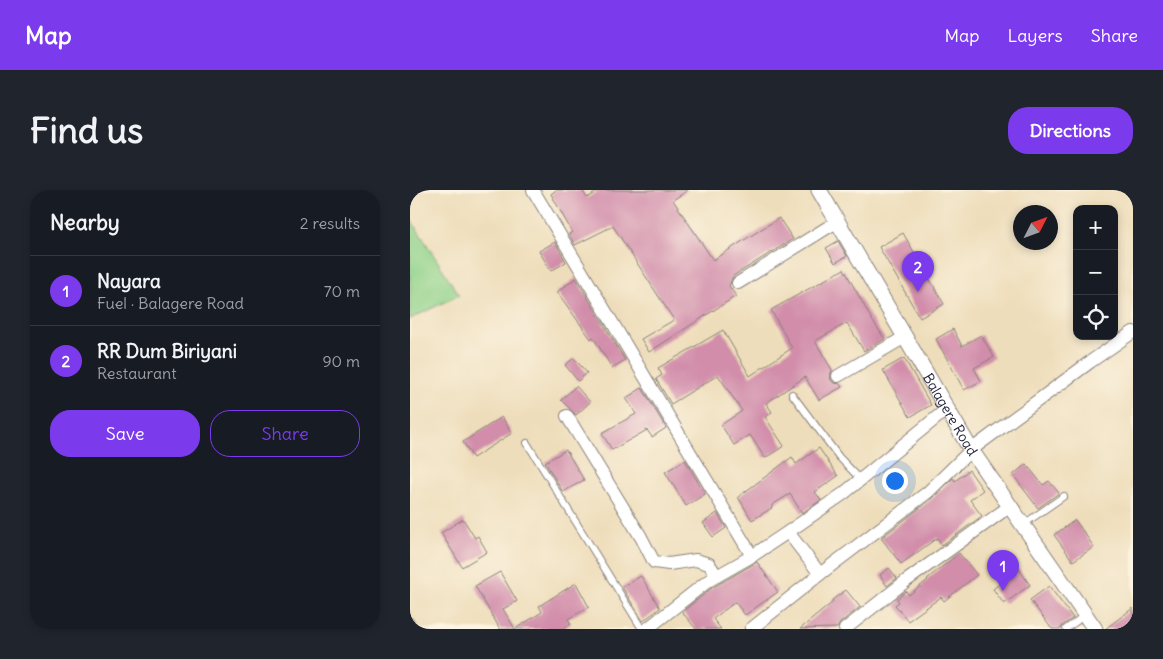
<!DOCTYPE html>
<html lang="en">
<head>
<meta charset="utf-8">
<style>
  :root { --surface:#171b24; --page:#20242c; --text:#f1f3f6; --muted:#9ea1a6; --line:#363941; --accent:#7c3aed }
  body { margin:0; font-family:Delius,sans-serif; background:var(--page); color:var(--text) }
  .controls { position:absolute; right:15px; top:15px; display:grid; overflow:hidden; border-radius:10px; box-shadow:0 2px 8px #0003 }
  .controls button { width:45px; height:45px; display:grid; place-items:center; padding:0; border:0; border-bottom:1px solid var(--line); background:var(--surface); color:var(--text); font:25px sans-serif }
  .compass { position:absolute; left:603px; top:15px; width:45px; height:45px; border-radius:50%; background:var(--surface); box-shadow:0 2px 8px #0003; rotate:48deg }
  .you { position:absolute; left:484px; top:290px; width:18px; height:18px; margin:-12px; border:4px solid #fff; border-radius:50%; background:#1a73e8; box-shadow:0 0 0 8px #1a73e833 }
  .badge { display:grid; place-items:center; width:32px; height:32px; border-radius:50%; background:var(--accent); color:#fff; font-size:16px; font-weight:700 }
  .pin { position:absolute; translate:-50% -41px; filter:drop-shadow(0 1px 2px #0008) }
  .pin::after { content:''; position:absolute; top:26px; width:18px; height:15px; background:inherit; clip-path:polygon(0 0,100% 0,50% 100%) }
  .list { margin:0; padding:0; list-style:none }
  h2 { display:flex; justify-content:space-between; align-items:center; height:65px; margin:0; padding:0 20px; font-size:21px }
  h2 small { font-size:16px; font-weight:400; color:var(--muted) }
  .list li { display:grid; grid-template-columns:32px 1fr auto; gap:15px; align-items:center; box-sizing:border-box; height:70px; padding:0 20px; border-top:1px solid var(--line) }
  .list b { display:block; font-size:19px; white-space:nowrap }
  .list p { margin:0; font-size:16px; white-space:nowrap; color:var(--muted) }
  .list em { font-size:16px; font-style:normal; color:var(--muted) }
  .actions { display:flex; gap:10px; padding:15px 20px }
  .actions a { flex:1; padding:11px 0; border:1px solid var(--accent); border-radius:20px; text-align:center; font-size:18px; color:var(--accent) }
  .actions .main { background:var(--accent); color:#fff }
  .icon { flex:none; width:28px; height:28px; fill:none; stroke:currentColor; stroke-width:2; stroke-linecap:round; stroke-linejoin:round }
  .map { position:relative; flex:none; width:723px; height:439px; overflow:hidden; border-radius:20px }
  header { display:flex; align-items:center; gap:30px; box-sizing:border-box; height:70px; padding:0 25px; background:var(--accent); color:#fff }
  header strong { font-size:24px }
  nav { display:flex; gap:28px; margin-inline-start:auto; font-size:18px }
  .intro { display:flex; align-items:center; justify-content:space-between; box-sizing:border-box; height:120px; padding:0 30px }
  h1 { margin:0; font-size:35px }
  .button { padding:12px 22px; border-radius:20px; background:var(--accent); color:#fff; font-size:18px; font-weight:700 }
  main { display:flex; gap:30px; padding:0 30px }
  aside { flex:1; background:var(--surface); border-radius:20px; box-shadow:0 2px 8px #0003 }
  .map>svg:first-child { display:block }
</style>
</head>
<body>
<header>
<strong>Map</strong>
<nav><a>Map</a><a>Layers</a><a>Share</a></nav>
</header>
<div class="intro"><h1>Find us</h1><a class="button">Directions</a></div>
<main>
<aside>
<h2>Nearby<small>2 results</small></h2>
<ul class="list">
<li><span class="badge">1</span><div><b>Nayara</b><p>Fuel · Balagere Road</p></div><em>70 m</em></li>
<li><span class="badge">2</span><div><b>RR Dum Biriyani</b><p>Restaurant</p></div><em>90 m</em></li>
</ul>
<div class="actions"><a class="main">Save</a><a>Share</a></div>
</aside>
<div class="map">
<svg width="723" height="439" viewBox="0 0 723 439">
  <rect width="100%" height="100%" fill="#fcf5e5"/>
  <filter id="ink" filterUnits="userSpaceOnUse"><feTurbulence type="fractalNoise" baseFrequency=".02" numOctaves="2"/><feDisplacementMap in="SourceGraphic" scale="10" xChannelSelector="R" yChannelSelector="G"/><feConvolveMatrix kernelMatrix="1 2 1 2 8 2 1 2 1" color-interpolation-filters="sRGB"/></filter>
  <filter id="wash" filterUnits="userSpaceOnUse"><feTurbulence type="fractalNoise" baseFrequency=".0096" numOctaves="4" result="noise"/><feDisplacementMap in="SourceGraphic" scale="20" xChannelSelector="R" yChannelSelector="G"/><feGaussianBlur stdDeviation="1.12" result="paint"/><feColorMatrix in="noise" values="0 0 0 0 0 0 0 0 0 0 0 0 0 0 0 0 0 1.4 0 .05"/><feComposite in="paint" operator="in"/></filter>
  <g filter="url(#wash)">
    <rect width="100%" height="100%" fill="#eeddba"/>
    <path fill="#90d289" stroke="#597a62" d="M0,28L49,105L0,129Z"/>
    <g id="blocks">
      <g fill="#d18daa">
        <path d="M146,0H172L177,8L190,0H278L263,10L303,70L369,28L383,49L323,86L319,96L326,106L239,162L231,149L264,130L203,36L165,55L159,44L162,42L141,4Z"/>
        <path d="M493,43L534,114L510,128L469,57Z"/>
        <path d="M428,51L437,66L425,73L416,58Z"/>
        <path d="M145,52L156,72L141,81L129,61Z"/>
        <path d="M434,79L462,130L475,149L454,161L437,133L405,151L422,180L420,186L421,190L424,193L430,194L432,197L409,210L395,187L356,213L362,222L355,227L374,256L355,268L340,245L324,255L311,235L332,221L308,185L261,214L246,189L252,185L248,178L313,140L340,186L382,158L361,120Z"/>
        <path d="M166,88L215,170L202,178L183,147L181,149L147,102Z"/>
        <path d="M543,139L552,156L571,145L584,167L564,178L571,191L554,200L526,149Z"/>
        <path d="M164,168L177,183L168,191L155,175Z"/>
        <path d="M494,168L521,215L500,227L473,180Z"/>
        <path d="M166,196L180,212L166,225L151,210Z"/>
        <path d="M232,198L256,238L242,247L237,240L202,260L192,243L226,224L216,208Z"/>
        <path d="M92,227L102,243L63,268L53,252Z"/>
        <path d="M409,258L428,286L405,302L411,310L392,323L380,304L362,315V318L342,330L328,307L382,267L386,274Z"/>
        <path d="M156,260L174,290L153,302L135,272Z"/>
        <path d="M275,270L295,304L276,316L255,282Z"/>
        <path d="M616,274L633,295L639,291L649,303L628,318L603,285Z"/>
        <path d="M559,280L573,300L560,310L572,326L532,355L527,348L491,374L471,348L523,308L543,288L545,291Z"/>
        <path d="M307,323L316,338L303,347L293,333Z"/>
        <path d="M53,329L65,348L68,346L77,362L52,377L31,343Z"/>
        <path d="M665,330L684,357L663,371L644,345Z"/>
        <path d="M549,363L567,385L534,411L531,407L498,431L485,415L489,412L487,409L496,401L499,405L518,390L517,389Z"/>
        <path d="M347,372L368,402L335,425L325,412L303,429L311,439H286L272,422L302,398Z"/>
        <path d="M479,378L487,388L477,396L470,385Z"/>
        <path d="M609,379L620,395L594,414L583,399Z"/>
        <path d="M90,382L107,411L93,419L105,439L132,422L129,416L166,393L179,417L158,429L161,434L152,439H90L65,396Z"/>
        <path d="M231,386L250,418L233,431L212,397Z"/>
        <path d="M639,396L663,428L653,435L651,439H642L620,410Z"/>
        <path d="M436,400L450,417L430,433L427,438L390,439L423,412L422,410Z"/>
        <path d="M723,418V439H695Z"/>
      </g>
    </g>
  </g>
  <g filter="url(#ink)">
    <use href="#blocks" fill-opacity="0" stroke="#88807a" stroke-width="1"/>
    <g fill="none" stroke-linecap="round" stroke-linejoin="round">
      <g stroke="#88807a" stroke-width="8">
        <g id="service">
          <path d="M382,204L429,267L451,290"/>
          <path d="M117,253L232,439"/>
          <path d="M614,334L654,306"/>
          <path d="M0,431L5,439"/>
          <path d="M656,439L675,425"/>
        </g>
      </g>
      <g stroke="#88807a" stroke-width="14">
        <g id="minor">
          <path d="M123,0L342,366"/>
          <path d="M328,93L428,31"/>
          <path d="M428,186L495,147"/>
          <path d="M157,226L231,347L244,372L259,374L286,370L299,374L307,386"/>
          <path d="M378,342L433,304L537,219"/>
          <path d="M237,439L298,391L342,366L378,342L410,384L518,302L561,260L680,172L723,142"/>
          <path d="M341,439L410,384"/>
          <path d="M435,439L496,391L600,316"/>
        </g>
      </g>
      <g stroke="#88807a" stroke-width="17">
        <g id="tertiary">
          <path id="s1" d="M409,0L561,260L685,439"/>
        </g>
      </g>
      <use href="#service" stroke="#fff" stroke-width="6"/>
      <use href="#minor" stroke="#fff" stroke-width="12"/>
      <use href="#tertiary" stroke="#fff" stroke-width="15"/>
    </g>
  </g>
  <g text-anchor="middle" stroke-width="4.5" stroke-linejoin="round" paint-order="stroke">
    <g font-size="14" fill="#22223b" stroke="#fcf5e5">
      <text dy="5" stroke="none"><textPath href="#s1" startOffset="260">Balagere Road</textPath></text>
    </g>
  </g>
</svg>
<div class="controls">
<button>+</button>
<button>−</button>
<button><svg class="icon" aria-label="locate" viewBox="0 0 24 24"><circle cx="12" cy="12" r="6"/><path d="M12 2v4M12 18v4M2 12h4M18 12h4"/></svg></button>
</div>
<svg class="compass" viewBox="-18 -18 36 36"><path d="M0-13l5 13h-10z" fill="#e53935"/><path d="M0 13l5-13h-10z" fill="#9ea1a6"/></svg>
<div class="you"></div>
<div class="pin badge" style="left:593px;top:401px">1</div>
<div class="pin badge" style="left:508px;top:102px">2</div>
</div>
</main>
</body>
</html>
